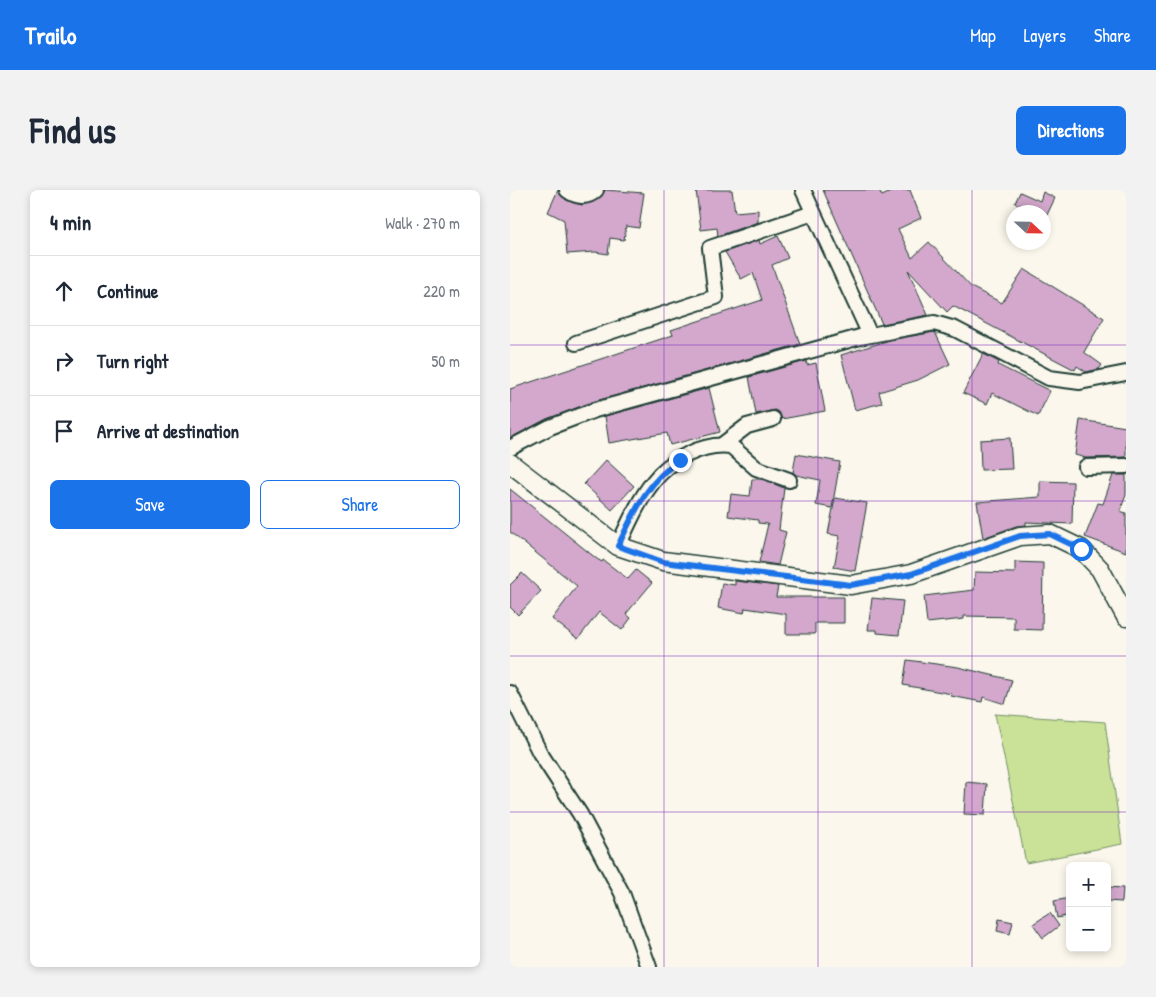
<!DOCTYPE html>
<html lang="en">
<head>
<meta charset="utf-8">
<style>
  :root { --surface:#fff; --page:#f2f2f3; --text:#1f2937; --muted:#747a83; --line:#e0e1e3; --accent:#1a73e8 }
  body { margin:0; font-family:"Patrick Hand",sans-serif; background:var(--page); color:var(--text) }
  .controls { position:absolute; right:15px; bottom:15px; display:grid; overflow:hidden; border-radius:8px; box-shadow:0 2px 8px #0003 }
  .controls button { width:45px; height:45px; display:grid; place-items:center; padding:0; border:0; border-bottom:1px solid var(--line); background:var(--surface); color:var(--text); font:25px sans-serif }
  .compass { position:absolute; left:496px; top:15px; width:45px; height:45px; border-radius:50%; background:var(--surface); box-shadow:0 2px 8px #0003; rotate:112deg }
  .stop { position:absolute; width:15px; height:15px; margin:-11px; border:4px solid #1a73e8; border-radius:50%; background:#fff }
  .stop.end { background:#1a73e8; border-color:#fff; box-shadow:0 1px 5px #0008 }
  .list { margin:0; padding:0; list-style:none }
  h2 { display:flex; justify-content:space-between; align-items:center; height:65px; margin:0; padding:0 20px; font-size:21px }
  h2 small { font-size:16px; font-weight:400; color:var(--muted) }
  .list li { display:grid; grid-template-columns:32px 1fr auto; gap:15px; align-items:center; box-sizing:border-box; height:70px; padding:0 20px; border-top:1px solid var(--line) }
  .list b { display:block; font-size:19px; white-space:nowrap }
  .list em { font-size:16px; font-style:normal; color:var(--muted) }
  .actions { display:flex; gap:10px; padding:15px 20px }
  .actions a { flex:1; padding:11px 0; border:1px solid var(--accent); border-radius:8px; text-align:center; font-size:18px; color:var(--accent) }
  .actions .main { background:var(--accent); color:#fff }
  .icon { flex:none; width:28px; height:28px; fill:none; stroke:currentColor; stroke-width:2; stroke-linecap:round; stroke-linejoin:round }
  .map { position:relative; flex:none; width:616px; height:777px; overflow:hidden; border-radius:8px }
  header { display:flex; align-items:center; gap:30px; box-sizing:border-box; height:70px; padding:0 25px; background:var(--accent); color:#fff }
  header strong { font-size:24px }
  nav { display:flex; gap:28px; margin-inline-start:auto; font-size:18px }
  .intro { display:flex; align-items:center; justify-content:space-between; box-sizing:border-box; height:120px; padding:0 30px }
  h1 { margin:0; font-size:35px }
  .button { padding:12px 22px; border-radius:8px; background:var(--accent); color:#fff; font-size:18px; font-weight:700 }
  main { display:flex; gap:30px; padding:0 30px }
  aside { flex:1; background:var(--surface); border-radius:8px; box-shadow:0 2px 8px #0003 }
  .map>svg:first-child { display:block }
</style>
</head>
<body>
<header>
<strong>Trailo</strong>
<nav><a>Map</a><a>Layers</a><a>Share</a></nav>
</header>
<div class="intro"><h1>Find us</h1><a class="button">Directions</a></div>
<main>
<aside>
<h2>4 min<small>Walk · 270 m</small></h2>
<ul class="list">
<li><svg class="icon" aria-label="ahead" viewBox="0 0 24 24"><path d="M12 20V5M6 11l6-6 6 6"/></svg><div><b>Continue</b></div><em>220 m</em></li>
<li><svg class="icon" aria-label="right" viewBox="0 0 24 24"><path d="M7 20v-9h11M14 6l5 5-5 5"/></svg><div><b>Turn right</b></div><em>50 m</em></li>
<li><svg class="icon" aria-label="arrive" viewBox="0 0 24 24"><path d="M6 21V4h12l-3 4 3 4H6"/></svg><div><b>Arrive at destination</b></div></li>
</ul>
<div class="actions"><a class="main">Save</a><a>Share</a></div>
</aside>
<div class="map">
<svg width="616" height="777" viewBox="0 0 616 777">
  <rect width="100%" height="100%" fill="#fbf7ec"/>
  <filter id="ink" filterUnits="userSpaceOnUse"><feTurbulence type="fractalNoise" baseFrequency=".02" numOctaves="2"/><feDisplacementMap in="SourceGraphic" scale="10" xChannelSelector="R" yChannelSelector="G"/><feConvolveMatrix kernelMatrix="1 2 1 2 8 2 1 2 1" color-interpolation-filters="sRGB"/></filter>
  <g filter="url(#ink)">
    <path fill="#cae298" stroke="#749066" d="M485,524L595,532L612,654L516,673Z"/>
    <g fill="#d3a8cc" stroke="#1f3d34">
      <path d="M48,0L56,10L72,15L87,10L95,0L134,3L129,38L116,36L114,50L100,48L98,64L85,62L57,64L54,30L38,22Z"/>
      <path d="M186,0H222L225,22L248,20V32L208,46L207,38L191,40Z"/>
      <path d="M313,0H369L372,6L385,0H400L411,28L388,39L402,68L419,52L461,97L492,113L514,79L594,128L574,162L592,175L589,179L576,182L567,176L565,180L443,116L437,122L398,80L418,125L372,134Z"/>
      <path d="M510,2L530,11L533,2L545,8L536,27L534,22H526L505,13Z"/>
      <path d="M268,46L278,68L262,75L290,154L83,212L37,229L0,248V199L163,145L161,140L252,110L243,83L231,89L215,62L249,50L250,54Z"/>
      <path d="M425,142L440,174L408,190L369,202L372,213L345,220L331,165L380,150Z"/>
      <path d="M473,164L489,172L488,175L540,201L528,226L482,203L477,214L453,203Z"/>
      <path d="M296,171L297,175L306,173L315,221L272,229L269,223L265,220L246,224L239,187Z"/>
      <path d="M199,198L210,242L160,255L157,243L99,253L95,226Z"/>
      <path d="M570,230L616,237V267L576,268L565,265Z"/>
      <path d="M500,248L502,279L471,280L470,250Z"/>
      <path d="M286,264L330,272L322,318L306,315L310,290L286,285L283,282Z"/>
      <path d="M96,270L124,296L102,320L74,294Z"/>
      <path d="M603,285H616V305L610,321L616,323V362L575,347L588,313L593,314Z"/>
      <path d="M242,289H252L274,298L269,340L276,342L268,375L249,372L258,334L248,333V330L218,326L221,304L240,306Z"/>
      <path d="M530,291L563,292L562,334L516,332V335L506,336L473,348L467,312L530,307Z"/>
      <path d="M0,299L87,369L92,372L93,370L118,389L126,380L142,393L116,424L121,428L112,440L89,422L68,449L42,429L67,396L0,342Z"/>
      <path d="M325,308L357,313L345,381L324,377L330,346L318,344Z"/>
      <path d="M505,372L533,373L532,440L504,439V427L454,426V429L417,433L414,406L464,400L465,382L505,383Z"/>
      <path d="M12,383L31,401L8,425L0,417V395Z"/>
      <path d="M225,391L268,396L266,407H334V433H305V444H276V424L235,418L234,423L208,418L212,393L225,395Z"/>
      <path d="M362,408L393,411L389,445L367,443V440H358Z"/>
      <path d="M397,470L448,477L502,490L495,514L473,507L472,512L441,506L442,504L393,495Z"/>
      <path d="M456,592L477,594L475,625L454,624Z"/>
      <path d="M597,697L613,698L612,712L597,711Z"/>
      <path d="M560,708V725L547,728L544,711Z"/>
      <path d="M540,723L549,736L533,748L523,734Z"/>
      <path d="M489,729L503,732L500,744L487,741Z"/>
    </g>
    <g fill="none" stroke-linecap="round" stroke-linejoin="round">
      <g stroke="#1f3d34" stroke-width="18">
        <g id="minor">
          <path d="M57,0C66,7 77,9 86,0"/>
          <path d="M293,0L360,145"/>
          <path d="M66,153L206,107L200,58L303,23"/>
          <path d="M212,255L237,236L263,229"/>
          <path d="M0,258L40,237L85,220L350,147L424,133L445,139L539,188L570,192L616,183"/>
          <path d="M576,277L616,276"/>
          <path d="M108,356C118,335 128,311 143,292C160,270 193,252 221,256L246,278L279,290"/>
          <path d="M0,503L30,563L70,624L112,703L139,777"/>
        </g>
      </g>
      <g stroke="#1f3d34" stroke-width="21">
        <path id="tertiary" d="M0,273L108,356L153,371L341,395L401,384L510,346L540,344L571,359L590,379L616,427"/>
      </g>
      <use href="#minor" stroke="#fbf7ec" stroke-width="14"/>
      <use href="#tertiary" stroke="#fbf7ec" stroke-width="18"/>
    </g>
  </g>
  <g fill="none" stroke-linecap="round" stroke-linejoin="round" filter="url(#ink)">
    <path stroke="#1a73e8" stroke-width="6" d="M170,270C137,291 124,323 108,356L153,372L341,395L401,384L510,346L540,344L571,359"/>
  </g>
  <path fill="none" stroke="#7b2cbf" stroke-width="1" stroke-opacity="0.55" d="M154,0V777M308,0V777M462,0V777M0,155H616M0,311H616M0,466H616M0,622H616"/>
</svg>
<div class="controls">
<button>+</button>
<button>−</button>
</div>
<svg class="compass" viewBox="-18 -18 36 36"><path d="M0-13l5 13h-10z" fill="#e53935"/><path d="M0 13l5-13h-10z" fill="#747a83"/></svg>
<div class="stop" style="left:571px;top:359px"></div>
<div class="stop end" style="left:170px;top:270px"></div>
</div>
</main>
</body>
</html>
